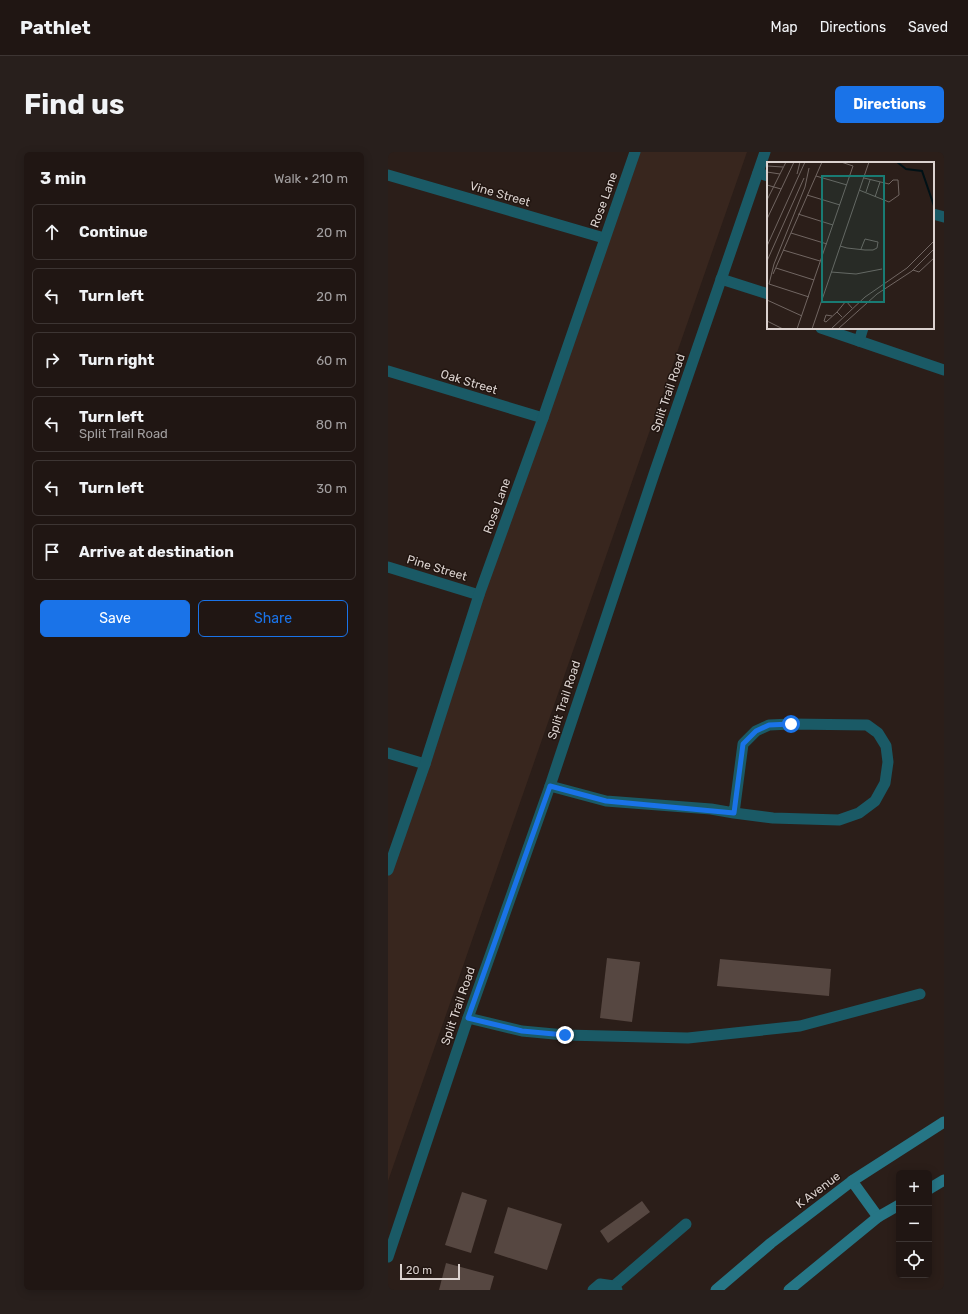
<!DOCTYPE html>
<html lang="en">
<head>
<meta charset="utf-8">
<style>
  :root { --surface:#201613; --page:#281f1c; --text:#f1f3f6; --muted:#a29fa0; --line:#3d3533; --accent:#1a73e8 }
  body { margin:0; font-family:Rubik,sans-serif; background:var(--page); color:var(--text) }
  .controls { position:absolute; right:12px; bottom:12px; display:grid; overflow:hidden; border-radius:6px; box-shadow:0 2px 10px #0003 }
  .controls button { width:36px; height:36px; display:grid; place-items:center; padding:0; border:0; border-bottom:1px solid var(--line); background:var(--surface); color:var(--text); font:20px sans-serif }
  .scale { position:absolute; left:12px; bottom:10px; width:60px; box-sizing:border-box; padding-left:4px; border:2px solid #dbd2cf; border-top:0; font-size:11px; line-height:14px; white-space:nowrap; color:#dbd2cf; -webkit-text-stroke:3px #211510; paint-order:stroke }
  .stop { position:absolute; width:12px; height:12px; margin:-9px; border:3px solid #1a73e8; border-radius:50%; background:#fff }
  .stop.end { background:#1a73e8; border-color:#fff; box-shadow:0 1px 4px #0008 }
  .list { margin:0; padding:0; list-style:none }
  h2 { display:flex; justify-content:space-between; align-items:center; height:52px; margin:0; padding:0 16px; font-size:17px }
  h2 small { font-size:13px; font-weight:400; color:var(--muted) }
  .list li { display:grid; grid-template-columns:26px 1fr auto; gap:12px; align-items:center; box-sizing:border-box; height:56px; margin:0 8px 8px; padding:0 8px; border:1px solid var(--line); border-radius:6px }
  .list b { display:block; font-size:15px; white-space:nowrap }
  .list p { margin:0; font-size:13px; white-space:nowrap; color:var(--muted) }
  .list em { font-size:13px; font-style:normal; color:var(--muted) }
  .actions { display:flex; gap:8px; padding:12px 16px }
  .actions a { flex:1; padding:9px 0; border:1px solid var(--accent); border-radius:6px; text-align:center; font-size:14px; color:var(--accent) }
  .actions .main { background:var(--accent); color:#fff }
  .icon { flex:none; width:22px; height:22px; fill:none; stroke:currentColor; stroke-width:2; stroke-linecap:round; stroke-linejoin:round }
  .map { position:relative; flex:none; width:556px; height:1138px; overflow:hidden; border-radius:6px }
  header { display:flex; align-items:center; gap:24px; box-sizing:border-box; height:56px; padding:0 20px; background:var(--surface); border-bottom:1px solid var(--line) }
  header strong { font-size:19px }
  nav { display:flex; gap:22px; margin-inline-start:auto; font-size:14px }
  .intro { display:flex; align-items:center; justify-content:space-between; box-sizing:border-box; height:96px; padding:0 24px }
  h1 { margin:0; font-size:28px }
  .button { padding:10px 18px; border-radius:6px; background:var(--accent); color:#fff; font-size:14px; font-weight:700 }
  main { display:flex; gap:24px; padding:0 24px }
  aside { flex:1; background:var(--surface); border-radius:6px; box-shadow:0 2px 10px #0003 }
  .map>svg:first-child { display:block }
</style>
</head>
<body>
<header>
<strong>Pathlet</strong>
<nav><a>Map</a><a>Directions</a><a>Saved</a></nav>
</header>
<div class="intro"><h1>Find us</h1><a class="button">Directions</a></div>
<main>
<aside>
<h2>3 min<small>Walk · 210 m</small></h2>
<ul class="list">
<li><svg class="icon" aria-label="ahead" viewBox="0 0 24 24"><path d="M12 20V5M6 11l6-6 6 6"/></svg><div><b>Continue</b></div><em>20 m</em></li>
<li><svg class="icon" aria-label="left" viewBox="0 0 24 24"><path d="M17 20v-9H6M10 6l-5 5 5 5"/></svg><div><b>Turn left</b></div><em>20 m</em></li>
<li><svg class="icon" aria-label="right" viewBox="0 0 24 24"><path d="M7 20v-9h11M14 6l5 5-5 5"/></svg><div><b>Turn right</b></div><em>60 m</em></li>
<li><svg class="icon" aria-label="left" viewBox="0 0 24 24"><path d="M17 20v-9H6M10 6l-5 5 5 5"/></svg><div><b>Turn left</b><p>Split Trail Road</p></div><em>80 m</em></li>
<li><svg class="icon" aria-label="left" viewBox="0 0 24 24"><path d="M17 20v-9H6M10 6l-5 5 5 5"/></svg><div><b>Turn left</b></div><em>30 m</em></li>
<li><svg class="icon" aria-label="arrive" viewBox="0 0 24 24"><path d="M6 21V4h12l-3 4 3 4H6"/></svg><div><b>Arrive at destination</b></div></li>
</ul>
<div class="actions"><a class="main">Save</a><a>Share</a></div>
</aside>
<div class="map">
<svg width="556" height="1138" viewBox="0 0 556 1138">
  <rect width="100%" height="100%" fill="#2b1e19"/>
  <path fill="#38261e" d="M246,0H359L0,1029V723Z"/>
  <g fill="#564741">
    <path d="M219,806L252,810L244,870L212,866Z"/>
    <path d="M332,807L443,817L441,844L329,834Z"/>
    <path d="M74,1040L99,1048L83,1101L57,1093Z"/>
    <path d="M254,1049L262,1060L220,1091L212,1079Z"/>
    <path d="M120,1055L174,1072L159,1118L106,1101Z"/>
    <path d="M58,1111L106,1124L102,1138H51Z"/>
  </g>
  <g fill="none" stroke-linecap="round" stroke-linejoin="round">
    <g stroke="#1a5a66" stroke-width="11">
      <path d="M370,21L380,24"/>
      <path d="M545,62L556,65"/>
      <path d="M333,127L380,142"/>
      <path d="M433,176L556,218"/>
      <path d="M471,189L475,176"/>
      <path d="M162,634L218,649L323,657L346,661L385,666L451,668L471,661L487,649L497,631L500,610L498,594L490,581L479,573L403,572L381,573L368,579L355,592L346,661"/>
      <path d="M80,866L134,879L177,883L300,886L412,874L532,842"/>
      <path d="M226,1134L298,1072"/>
      <path d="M205,1138L212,1132L226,1134L229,1138"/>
    </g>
    <g stroke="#1a5a66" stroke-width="11">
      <path d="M0,23L216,86"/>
      <path d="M0,219L155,266"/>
      <path d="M0,415L91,443"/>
      <path d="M0,601L37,612"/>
      <path d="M0,718L37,612L91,443L155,266L247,0"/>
      <path d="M0,1105L80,866L162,634L266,322L377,0"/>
    </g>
    <g stroke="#267686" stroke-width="11">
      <path d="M464,1029L490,1065"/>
      <path d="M541,1037L556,1028"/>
      <path d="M328,1138L383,1091L464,1029L556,970"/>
      <path d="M401,1138L490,1065L511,1053"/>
    </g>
  </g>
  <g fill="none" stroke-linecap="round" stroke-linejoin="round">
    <path stroke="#1a73e8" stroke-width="5" d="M177,883L134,879L80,866L162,634L218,649L346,661L355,592L368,579L381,573L403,572"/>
  </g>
  <g text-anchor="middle" stroke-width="3" stroke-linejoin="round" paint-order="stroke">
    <g font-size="12" fill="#dbd2cf" stroke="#211510">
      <text transform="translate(112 42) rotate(16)" y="4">Vine Street</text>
      <text transform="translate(216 48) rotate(-70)" y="4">Rose Lane</text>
      <text transform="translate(81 230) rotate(17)" y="4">Oak Street</text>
      <text transform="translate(280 241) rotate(-71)" y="4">Split Trail Road</text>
      <text transform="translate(109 354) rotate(-70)" y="4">Rose Lane</text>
      <text transform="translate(49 416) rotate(17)" y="4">Pine Street</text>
      <text transform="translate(176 548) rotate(-72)" y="4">Split Trail Road</text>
      <text transform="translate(70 854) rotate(-71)" y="4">Split Trail Road</text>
      <text transform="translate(430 1038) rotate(-37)" y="4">K Avenue</text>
    </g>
  </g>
  <g transform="translate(379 10)">
    <rect width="167" height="167" fill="#2b1e19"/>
    <path fill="none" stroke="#001116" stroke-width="2" d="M130,0L139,7L155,9L167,44"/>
    <path fill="none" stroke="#716662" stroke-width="1" d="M0,4L16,5M0,10L13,12M30,12L33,0M49,14L80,23M0,23L14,27M92,28L122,40L132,33L131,18H126L122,22L97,16M99,30L103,18M40,33L73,43M108,35L113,20M0,38L19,0M31,52L66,63M0,57L27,0M24,71L60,82M0,84L38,0M73,84L80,86L98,88H106L110,86L111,80L98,77L94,87M16,88L53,99M0,99L37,16M9,106L47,118M146,108L152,110L167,96M64,110L89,112L115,107M6,112L55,0M2,122L42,135M2,122L7,102L38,25L42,6M0,138L35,154M70,150L79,139L85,146M65,154L59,153L57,159L59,160L70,150L75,155M0,159L16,167M30,167L86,4L74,0M45,167L102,0M64,167L98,135L140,106L167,79M71,167L110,132L145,109L167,87"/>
    <path fill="#197b73" fill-opacity="0.15" stroke="#197b73" stroke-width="2" d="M55,14H117V140H55Z"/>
    <rect width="167" height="167" fill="none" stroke="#dbd2cf" stroke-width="2"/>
  </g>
</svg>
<div class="controls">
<button>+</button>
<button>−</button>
<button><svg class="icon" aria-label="locate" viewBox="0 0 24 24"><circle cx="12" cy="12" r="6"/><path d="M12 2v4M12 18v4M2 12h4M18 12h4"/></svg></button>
</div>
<div class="scale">20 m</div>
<div class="stop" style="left:403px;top:572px"></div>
<div class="stop end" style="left:177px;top:883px"></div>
</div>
</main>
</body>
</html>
